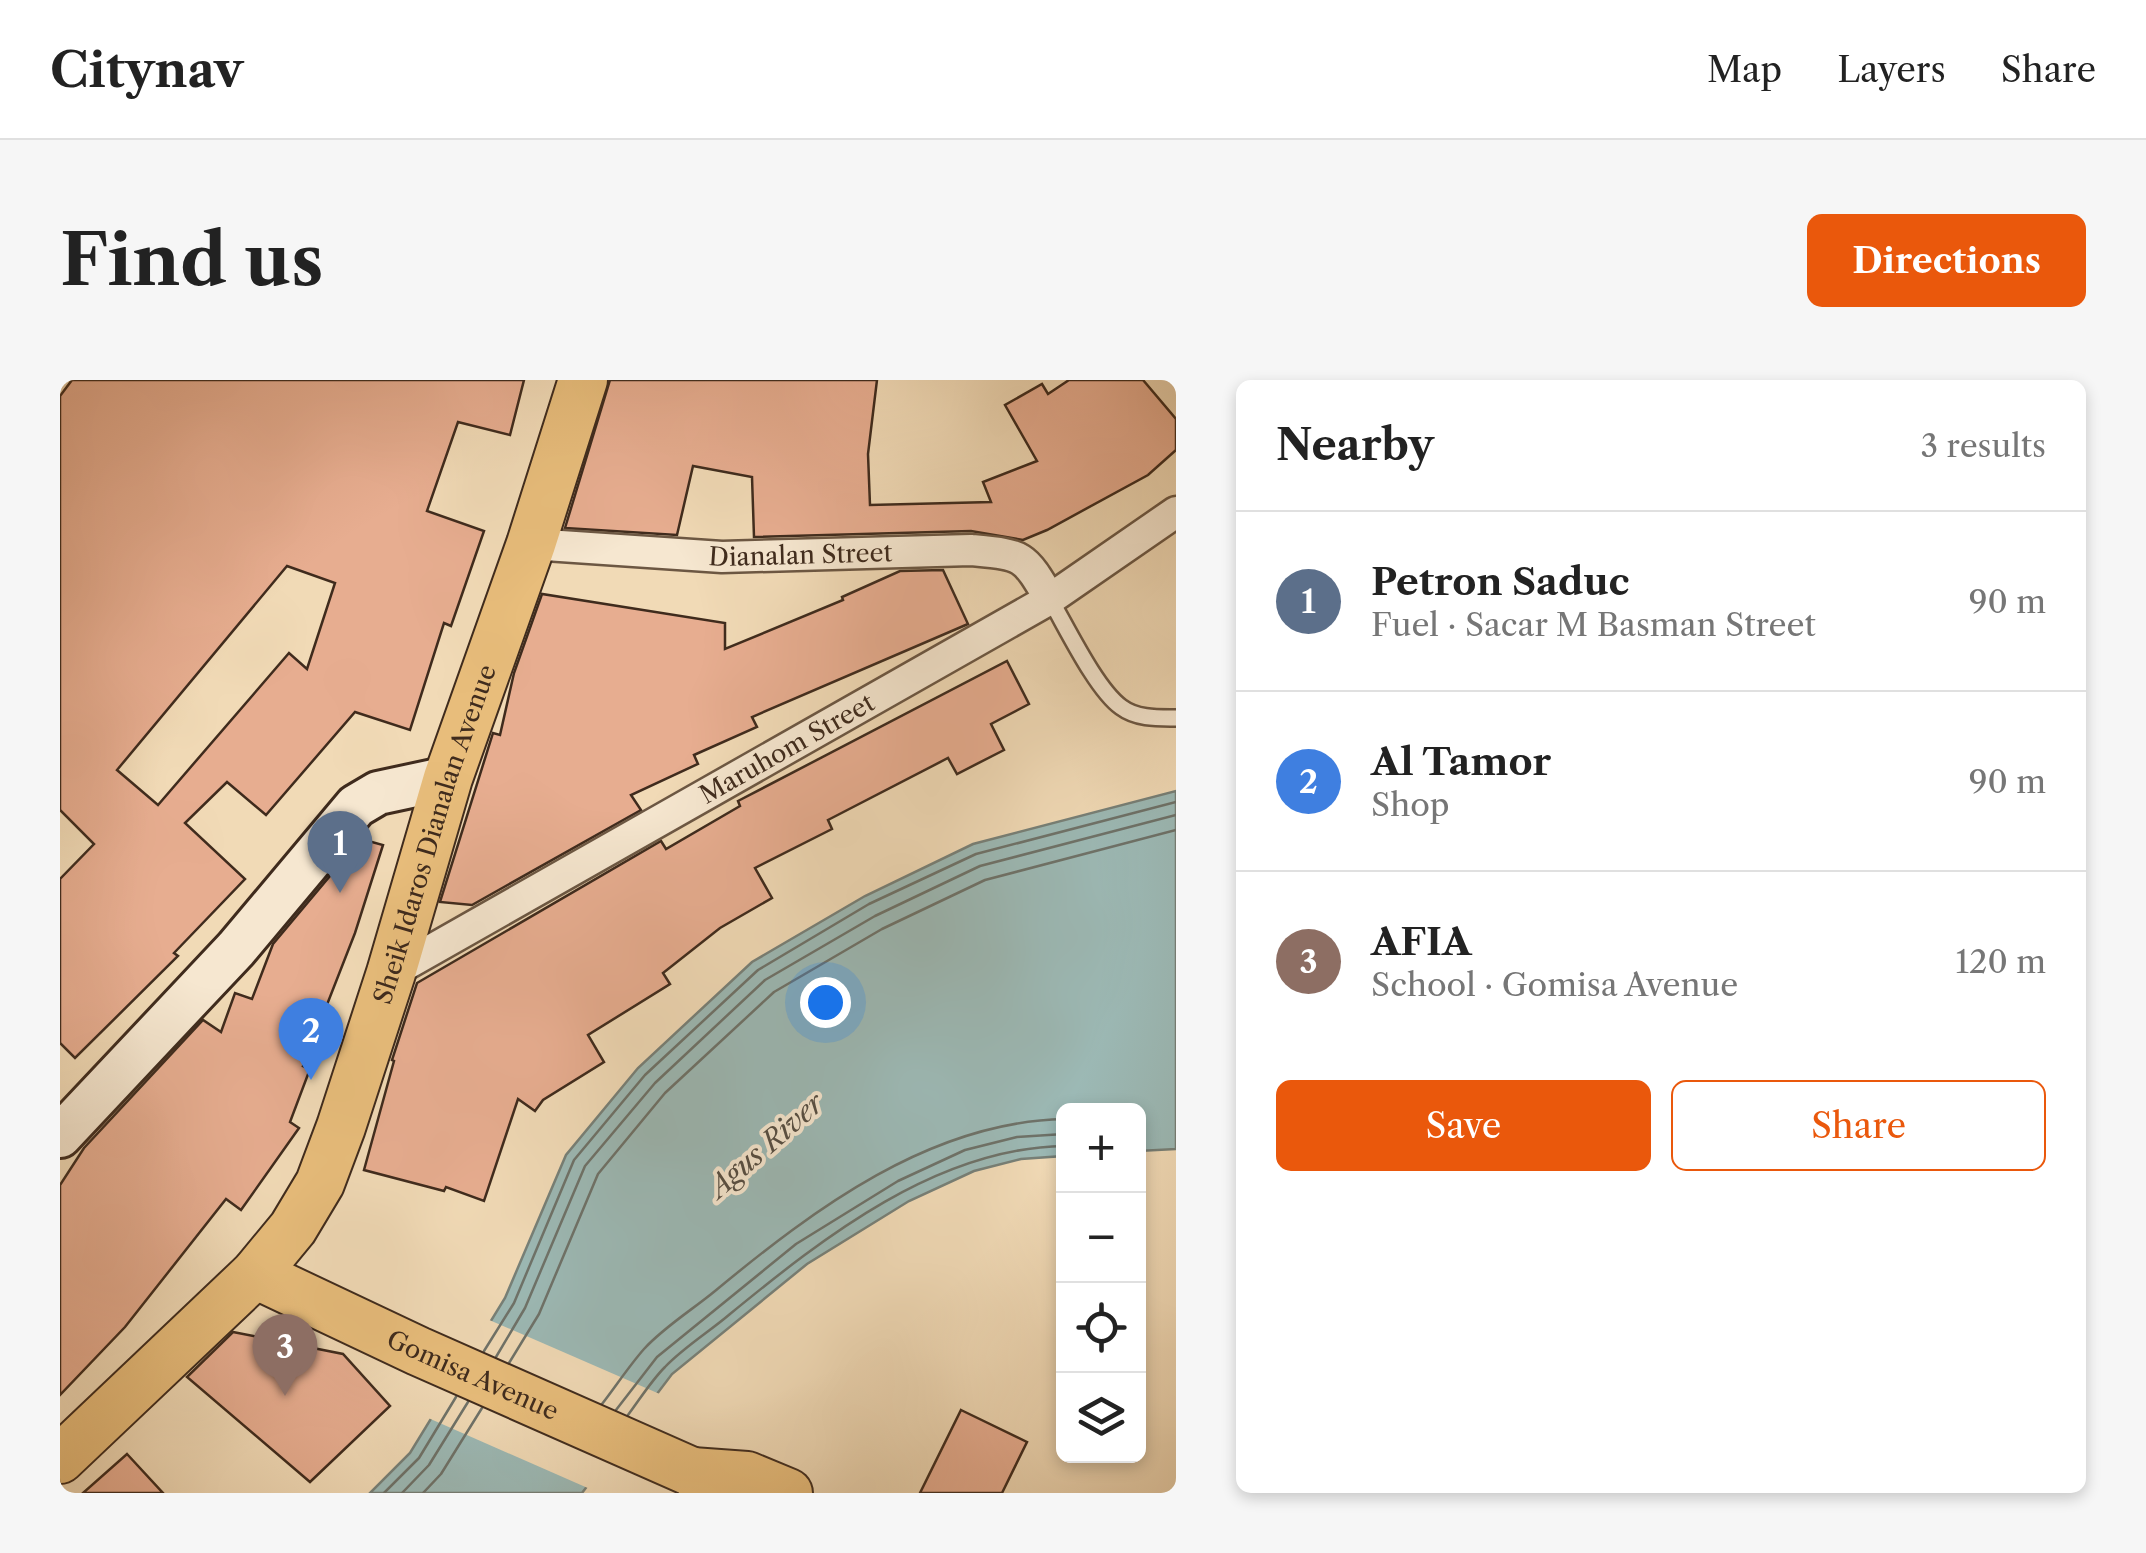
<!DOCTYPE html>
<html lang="en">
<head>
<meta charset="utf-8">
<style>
  :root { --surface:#fff; --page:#f6f6f6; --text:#222; --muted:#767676; --line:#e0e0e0; --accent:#ea580c }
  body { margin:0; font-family:"Libre Caslon Text",serif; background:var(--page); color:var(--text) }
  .controls { position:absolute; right:30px; bottom:30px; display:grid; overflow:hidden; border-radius:15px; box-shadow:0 5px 15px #0003 }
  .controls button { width:90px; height:90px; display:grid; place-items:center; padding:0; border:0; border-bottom:2px solid var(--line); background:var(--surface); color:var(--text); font:50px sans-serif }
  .you { position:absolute; left:765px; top:622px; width:35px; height:35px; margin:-25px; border:8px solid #fff; border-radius:50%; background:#1a73e8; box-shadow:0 0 0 15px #1a73e833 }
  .badge { display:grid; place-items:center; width:65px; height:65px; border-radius:50%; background:var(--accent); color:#fff; font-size:32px; font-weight:700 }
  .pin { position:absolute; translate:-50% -82px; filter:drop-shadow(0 2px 5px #0008) }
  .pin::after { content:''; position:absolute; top:52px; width:35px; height:30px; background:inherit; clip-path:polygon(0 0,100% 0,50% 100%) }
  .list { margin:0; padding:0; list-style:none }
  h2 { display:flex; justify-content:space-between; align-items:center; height:130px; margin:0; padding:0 40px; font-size:42px }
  h2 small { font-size:32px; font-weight:400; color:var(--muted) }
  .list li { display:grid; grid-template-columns:65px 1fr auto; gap:30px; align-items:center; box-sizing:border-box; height:180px; padding:0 40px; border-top:2px solid var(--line) }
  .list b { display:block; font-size:38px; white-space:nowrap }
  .list p { margin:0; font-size:32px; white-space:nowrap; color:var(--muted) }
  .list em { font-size:32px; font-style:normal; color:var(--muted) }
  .actions { display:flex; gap:20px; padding:30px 40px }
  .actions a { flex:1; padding:22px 0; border:2px solid var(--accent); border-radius:15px; text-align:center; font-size:35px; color:var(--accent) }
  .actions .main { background:var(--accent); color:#fff }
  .icon { flex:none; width:55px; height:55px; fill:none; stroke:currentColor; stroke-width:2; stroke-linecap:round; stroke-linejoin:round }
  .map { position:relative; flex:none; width:1116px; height:1113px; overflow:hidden; border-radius:15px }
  header { display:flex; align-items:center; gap:60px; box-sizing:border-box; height:140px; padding:0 50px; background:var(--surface); border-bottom:2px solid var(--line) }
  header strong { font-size:48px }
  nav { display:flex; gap:55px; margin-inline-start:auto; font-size:35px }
  .intro { display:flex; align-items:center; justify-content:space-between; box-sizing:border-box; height:240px; padding:0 60px }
  h1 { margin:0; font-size:70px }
  .button { padding:25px 45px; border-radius:15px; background:var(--accent); color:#fff; font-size:35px; font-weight:700 }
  main { display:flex; gap:60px; padding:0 60px }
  aside { flex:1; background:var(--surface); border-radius:15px; box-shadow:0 5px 15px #0003 }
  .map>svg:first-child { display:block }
</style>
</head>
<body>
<header>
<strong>Citynav</strong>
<nav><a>Map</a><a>Layers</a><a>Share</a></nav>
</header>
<div class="intro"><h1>Find us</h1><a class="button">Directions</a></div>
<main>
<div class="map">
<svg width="1116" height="1113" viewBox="0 0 1116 1113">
  <rect width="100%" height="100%" fill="#f1dab6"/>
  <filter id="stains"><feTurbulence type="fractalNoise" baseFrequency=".002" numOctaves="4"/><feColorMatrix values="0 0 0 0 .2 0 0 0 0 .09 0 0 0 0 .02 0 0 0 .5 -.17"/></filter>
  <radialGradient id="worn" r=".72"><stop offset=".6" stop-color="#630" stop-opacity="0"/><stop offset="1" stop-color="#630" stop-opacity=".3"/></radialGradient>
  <path fill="#9cb9b5" stroke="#778078" stroke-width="2.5" d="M1116,411V769L1079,771L1078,731H1004L1003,776L961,779L914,791L849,821L747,884L612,994L522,1113H310L350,1073L445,918L506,775L578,688L692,582L805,516L913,464Z"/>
  <path fill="#f1dab6" d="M427,939L602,1015L530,1109L366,1037Z"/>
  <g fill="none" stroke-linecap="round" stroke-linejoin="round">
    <g stroke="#6e7269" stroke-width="2.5">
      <path d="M424,971L454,923L514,780L585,695L698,590L809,524L916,474L1116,422"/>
      <path d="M436,977L465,928L525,786L595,703L705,600L815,536L920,486L1116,435"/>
      <path d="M449,983L479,934L538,794L605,713L714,612L822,549L925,500L1116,450"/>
      <path d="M542,1024C556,1006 569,986 584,969C604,947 632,930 655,911C754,829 870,742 1004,739"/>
      <path d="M556,1030L597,977L736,864L838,801L905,770L957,757L1004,754"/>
      <path d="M568,1035C580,1019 591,1001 605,987C624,967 649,952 670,934C764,857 877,768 1004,766"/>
      <path d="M324,1113L359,1078L396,1017"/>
      <path d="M342,1113L369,1085L408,1022"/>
      <path d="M363,1113L381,1094L422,1028"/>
    </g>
  </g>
  <g fill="#e7ad90" stroke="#3f2b1d" stroke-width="2.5" fill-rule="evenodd">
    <path d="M12,0H464L450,55L398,42L367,131L424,151L391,246L384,243L350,350L295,332L206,435L167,402L125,443L185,499L114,573L118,576L15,678L0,663V499L34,464L0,430V16ZM227,186L275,203L247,289L229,273L98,425L57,390Z"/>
    <path d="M550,0H817L808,74L810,125L931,122L923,102L977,81L945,25L982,4L988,14L1009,0H1083L1116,39V70L1088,95L987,150L963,160L911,151L694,157L692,97L633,86L617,155L505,148Z"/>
    <path d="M883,190L908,244L692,337L697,347L634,375L638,384L571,415L581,430L412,525L380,522L433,353L440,355L454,293L482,214L665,243V269L783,220L782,217L840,191Z"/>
    <path d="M947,281L969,324L931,344L944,370L897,394L888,378L768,440L772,449L695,488L712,518L660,548L603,593L610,604L528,655L544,682L483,720L475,731L458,719L424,821L386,807L384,811L304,790L334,681L332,680L357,603L601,461L606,469L680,426L678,421Z"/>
    <path d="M301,459L323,465L295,553L243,686L250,689L230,742L239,748L181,830L166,819L65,947L0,1015V805L24,768L143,640L161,652L175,613L192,619L213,564Z"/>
    <path d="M173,952L283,974L330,1026L250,1102L127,997Z"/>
    <path d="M901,1030L967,1062L942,1113H860Z"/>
    <path d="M67,1074L103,1113H23Z"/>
  </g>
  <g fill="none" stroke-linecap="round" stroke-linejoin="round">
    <g stroke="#6c5743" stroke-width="20">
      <path id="service" d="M990,219C1007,248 1036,309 1061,327C1077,339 1098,338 1116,338"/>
    </g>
    <g stroke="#6c5743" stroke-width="35">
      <g id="minor">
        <path id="s1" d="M471,164L662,177L911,170C964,175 963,174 990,219"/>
        <path id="s2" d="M331,593L990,219L1116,132"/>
      </g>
    </g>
    <g stroke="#3f2b1d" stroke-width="48">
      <path id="secondary" d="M0,756L176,569L296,426L318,413L388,398"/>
    </g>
    <g stroke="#3f2b1d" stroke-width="52">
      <g id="primary">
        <path id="s3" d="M195,894L358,971L632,1092L654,1113"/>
        <path id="s4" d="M0,1079L195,894L233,848L260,803L281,747L331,593L388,398L471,164L523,0"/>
        <path d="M632,1092L687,1096L728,1113"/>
      </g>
    </g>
    <use href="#service" stroke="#f6e7d0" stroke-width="15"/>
    <use href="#minor" stroke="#f6e7d0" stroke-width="30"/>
    <use href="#secondary" stroke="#f6e7d0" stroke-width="42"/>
    <use href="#primary" stroke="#e8bd7b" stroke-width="48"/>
  </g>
  <g text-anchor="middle" stroke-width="8" stroke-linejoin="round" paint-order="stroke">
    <g font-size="25" fill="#3f2b1d" stroke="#f6e7d0">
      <text dy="9" stroke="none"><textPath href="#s1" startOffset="270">Dianalan Street</textPath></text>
      <text dy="9" stroke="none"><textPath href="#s2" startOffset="455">Maruhom Street</textPath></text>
      <text dy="9" stroke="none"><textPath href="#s4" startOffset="748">Sheik Idaros Dianalan Avenue</textPath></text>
      <text dy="9" stroke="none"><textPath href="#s3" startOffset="240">Gomisa Avenue</textPath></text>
    </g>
    <g font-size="28" font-style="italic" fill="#564e43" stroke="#f6e7d0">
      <text transform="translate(706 765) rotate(-41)" y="10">Agus River</text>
    </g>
  </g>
  <rect width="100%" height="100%" filter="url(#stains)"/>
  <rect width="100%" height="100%" fill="url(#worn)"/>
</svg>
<div class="controls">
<button>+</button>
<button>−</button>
<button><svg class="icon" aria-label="locate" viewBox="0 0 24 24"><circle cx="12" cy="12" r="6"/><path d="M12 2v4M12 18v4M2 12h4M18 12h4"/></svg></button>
<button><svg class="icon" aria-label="layers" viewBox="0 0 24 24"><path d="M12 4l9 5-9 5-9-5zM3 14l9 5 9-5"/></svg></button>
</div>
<div class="you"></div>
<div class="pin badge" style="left:280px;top:513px;background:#5c6f8a">1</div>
<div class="pin badge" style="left:251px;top:700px;background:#3f7fe0">2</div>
<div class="pin badge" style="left:225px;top:1016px;background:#8d6e63">3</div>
</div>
<aside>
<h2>Nearby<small>3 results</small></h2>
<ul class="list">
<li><span class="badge" style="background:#5c6f8a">1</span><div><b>Petron Saduc</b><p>Fuel · Sacar M Basman Street</p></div><em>90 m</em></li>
<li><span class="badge" style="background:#3f7fe0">2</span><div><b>Al Tamor</b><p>Shop</p></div><em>90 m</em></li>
<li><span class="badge" style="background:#8d6e63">3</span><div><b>AFIA</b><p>School · Gomisa Avenue</p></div><em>120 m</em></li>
</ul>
<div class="actions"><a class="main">Save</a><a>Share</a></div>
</aside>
</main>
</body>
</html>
